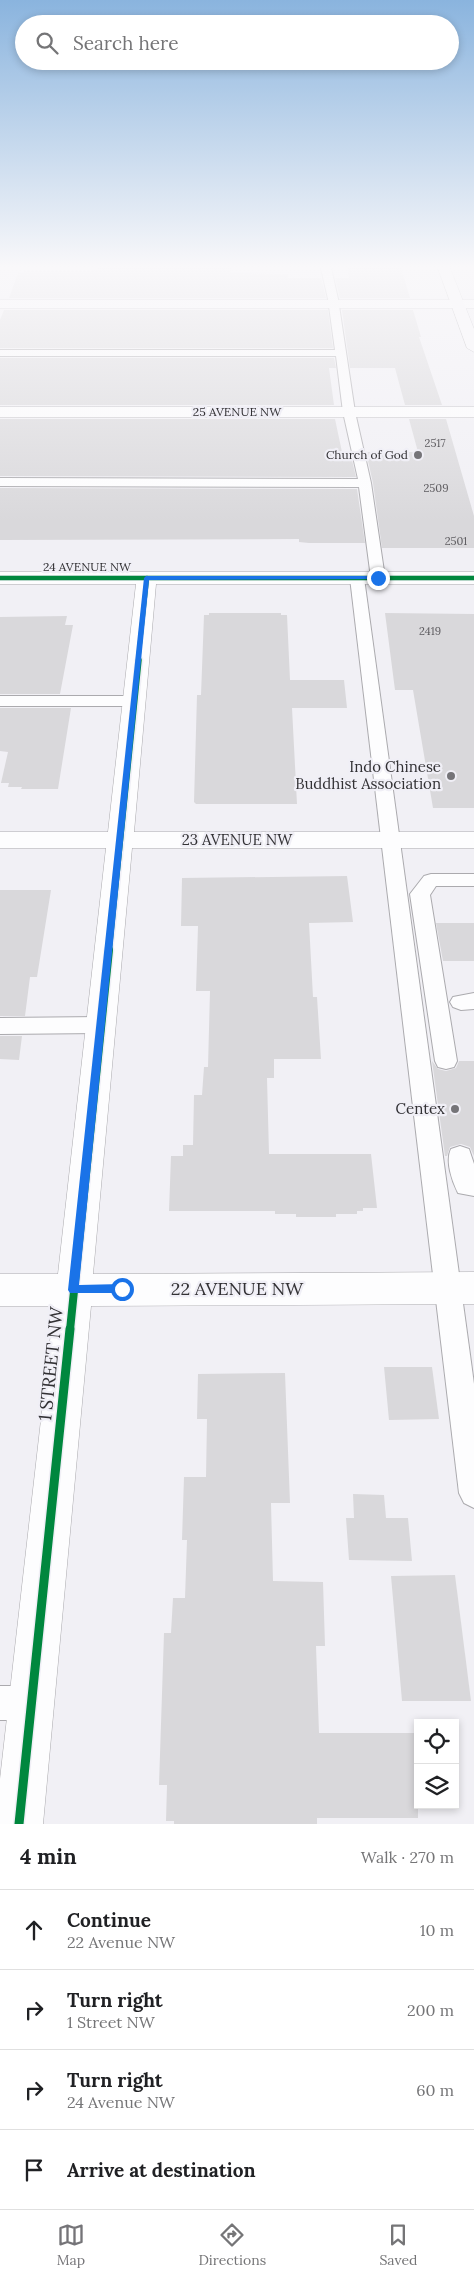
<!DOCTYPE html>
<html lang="en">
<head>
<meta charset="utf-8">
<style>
  :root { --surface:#fff; --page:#f6f6f6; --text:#202124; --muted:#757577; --line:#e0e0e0; --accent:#757478 }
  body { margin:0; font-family:Lora,serif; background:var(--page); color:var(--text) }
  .controls { position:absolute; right:15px; bottom:15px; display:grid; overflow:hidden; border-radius:0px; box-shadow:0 2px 8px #0003 }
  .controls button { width:45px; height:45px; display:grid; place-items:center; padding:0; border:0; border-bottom:1px solid var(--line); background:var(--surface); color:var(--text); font:25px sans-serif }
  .stop { position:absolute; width:15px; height:15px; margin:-11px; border:4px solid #1a73e8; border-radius:50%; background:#fff }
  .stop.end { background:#1a73e8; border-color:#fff; box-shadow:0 1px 5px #0008 }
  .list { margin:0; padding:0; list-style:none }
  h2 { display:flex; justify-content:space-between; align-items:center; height:65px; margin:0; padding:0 20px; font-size:21px }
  h2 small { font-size:16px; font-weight:400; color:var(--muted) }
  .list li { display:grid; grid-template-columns:32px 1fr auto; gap:15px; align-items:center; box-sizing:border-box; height:80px; padding:0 20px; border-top:1px solid var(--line) }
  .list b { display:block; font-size:19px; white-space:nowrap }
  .list p { margin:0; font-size:16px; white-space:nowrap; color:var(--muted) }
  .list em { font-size:16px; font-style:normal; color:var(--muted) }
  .icon { flex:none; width:28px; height:28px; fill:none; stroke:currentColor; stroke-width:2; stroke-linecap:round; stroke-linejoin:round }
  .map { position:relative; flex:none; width:474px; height:1824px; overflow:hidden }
  .search { position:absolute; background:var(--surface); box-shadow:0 2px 8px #0003; left:15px; right:15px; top:15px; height:55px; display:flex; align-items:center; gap:12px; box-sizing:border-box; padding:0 18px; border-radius:28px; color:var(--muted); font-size:19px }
  .sheet { height:385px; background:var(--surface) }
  nav { display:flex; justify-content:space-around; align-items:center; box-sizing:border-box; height:70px; border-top:1px solid var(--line); background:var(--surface); font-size:14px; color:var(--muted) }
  nav a { display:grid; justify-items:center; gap:2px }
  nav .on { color:var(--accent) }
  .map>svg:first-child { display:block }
</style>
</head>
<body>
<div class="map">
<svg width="474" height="1824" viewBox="0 0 474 1824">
  <rect width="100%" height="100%" fill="#f1f0f5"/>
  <g fill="#d9d8db">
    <path d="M99,268H231L232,273L288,274V278H321L326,298H9L18,273H23L24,271H93Z"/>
    <path d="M347,268H401L410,298H340L335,278H349Z"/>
    <path d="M4,310H328L333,348H0V320Z"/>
    <path d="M342,310H413L421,337H419L442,405H405L395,368H350Z"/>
    <path d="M0,358H334L336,368H329L334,405H0Z"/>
    <path d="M0,419H335L342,452H350L356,477L0,476Z"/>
    <path d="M409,419H446L474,516V548H382L373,483L366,452H418Z"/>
    <path d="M0,488L357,489L365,543H309L299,542V539L0,540Z"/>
    <path d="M209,613H281V615H287L290,680H344L347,708H292L297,804H196L194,802L197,695H201L204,615H209Z"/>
    <path d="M385,613L474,614V808H433L413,690H395Z"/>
    <path d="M67,616L65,625H73L60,694H0V617Z"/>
    <path d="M0,708H71L58,789H21L22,787H8L9,783H1L8,752L0,751Z"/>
    <path d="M347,876L353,922L309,923L313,997H317L321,1059H274V1078H267L269,1154H371L377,1208H363V1211H357V1214H336V1217H296V1214H275V1211H169L171,1156H183V1145H193L194,1095H202L204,1067H208L210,991H196L198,926H181L182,878Z"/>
    <path d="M0,890H51L37,977H30L25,1016H0Z"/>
    <path d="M436,923H474V961H443Z"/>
    <path d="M0,1036H22L19,1060L0,1059Z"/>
    <path d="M432,1061L438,1069L446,1071L456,1068L459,1061H474V1156L470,1147L461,1144L450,1147L447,1156H445Z"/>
    <path d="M384,1367H432L439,1419L389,1420Z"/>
    <path d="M285,1373L290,1503H271L273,1581L323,1582L325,1646H316L319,1733H418V1818H317V1824H174V1821H166L167,1785H159L164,1633H171L173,1598H185L187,1540H182L184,1477H206L207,1419H197L198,1374Z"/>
    <path d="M353,1494L384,1495L386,1518H408L412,1561L349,1560L346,1518H354Z"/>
    <path d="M455,1575L471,1701H402L391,1576Z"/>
  </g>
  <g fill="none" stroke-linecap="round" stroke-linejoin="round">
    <g stroke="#abaaae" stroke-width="2">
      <g id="lane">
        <path d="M321,268H331L338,299L355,412L371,483L385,578L383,581H373L371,578L359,487L0,486V478L358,479L343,412L336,356H0V350H335L328,299Z"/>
        <path d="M357,574L364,578L474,1384V1508L464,1503L459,1493L350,578Z"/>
        <path d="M0,696H134L140,698L142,701L140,704L134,706H0Z"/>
        <path d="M431,874H474V886H436L430,895L457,1061L454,1067L446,1069L438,1067L435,1061L410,894L424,876Z"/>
        <path d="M474,993V1009L461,1010L453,1007L450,1002L453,997Z"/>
        <path d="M101,1017L109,1019L112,1025L109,1031L101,1033L0,1034V1018Z"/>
        <path d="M460,1146L469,1149L474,1164V1196L458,1193C452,1181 445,1161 451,1149Z"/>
        <path d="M0,1686H31L43,1691L48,1703L43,1715L31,1720H0Z"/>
      </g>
    </g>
    <g stroke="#abaaae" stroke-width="1">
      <g id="street">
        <rect x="0" y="300" width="474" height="8"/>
        <rect x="0" y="407" width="474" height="10"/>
        <path d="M0,572H474V584H156L134,832H474V848H132L93,1274L474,1272V1304L91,1306L43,1824H0V1779L54,1306H0V1274H58L106,848H0V832H108L136,584H0Z"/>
      </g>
    </g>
    <g stroke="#abaaae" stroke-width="1">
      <path id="secondary" d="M438,268H450L474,329V352L467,348Z"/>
    </g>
    <use href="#lane" fill="#fdfdfe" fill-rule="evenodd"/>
    <use href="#street" fill="#fdfdfe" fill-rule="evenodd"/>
    <use href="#secondary" fill="#f9f8fb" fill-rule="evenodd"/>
    <g stroke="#f0eff6" stroke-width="6">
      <g id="cycleway-far3">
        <path d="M0,578H474"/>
        <path d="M138,661L147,578"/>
      </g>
    </g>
    <g stroke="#f0eff6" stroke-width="9">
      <path id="cycleway-far2" d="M109,952L139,660"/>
    </g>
    <g stroke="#f0eff6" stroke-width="11">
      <path id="cycleway-far1" d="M70,1330L109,950"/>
    </g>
    <g stroke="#f0eff6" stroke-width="12">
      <path id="cycleway" d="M19,1824L70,1329"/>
    </g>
    <use href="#cycleway-far3" stroke="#00873e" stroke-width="4.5"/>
    <use href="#cycleway-far2" stroke="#00873e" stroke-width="5.5"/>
    <use href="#cycleway-far1" stroke="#00873e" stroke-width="8"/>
    <use href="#cycleway" stroke="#00873e" stroke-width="9"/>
  </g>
  <linearGradient id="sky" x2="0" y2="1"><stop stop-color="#8ab4de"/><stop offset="0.51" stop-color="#f9f8fa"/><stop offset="1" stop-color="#f9f8fa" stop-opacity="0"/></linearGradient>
  <rect width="474" height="523" fill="url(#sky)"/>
  <path fill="#1a73e8" d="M378,576L380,579L149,580L79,1285L122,1284L127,1289L122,1293H70L68,1290L144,578L146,576Z"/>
  <g fill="#757478" stroke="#f0eff6" stroke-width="2">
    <circle cx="418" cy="455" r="5"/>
    <circle cx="451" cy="776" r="5"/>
    <circle cx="455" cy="1109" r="5"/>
  </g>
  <g text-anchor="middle" stroke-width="4.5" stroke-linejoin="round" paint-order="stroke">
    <g font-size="11" fill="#5e5c60">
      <text x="435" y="447">2517</text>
      <text x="436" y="492">2509</text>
      <text x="456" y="545">2501</text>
      <text x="430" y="635">2419</text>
    </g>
    <g font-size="12" fill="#323134" stroke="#f0eff6">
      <text x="237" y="416">25 AVENUE NW</text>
      <text x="87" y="571">24 AVENUE NW</text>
    </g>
    <g font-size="12" fill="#323134" stroke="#f0eff6" text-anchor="end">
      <text x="408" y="459">Church of God</text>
    </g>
    <g font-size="15" fill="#323134" stroke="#f0eff6" text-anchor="end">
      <text x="441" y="772">Indo Chinese<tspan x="441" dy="17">Buddhist Association</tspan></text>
      <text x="445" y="1114">Centex</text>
    </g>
    <g font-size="15" fill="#323134" stroke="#f0eff6">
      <text x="237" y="845">23 AVENUE NW</text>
    </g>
    <g font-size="18" fill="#323134" stroke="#f0eff6">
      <text x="237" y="1295">22 AVENUE NW</text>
      <text transform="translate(51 1364) rotate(-84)" y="6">1 STREET NW</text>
    </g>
  </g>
</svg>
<div class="controls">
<button><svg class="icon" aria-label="locate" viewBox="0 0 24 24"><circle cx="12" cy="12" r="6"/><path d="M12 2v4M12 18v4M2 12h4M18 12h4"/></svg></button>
<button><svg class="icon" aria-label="layers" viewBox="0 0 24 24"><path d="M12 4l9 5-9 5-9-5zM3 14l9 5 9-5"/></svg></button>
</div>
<div class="stop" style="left:122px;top:1289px"></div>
<div class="stop end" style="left:378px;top:578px"></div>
<div class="search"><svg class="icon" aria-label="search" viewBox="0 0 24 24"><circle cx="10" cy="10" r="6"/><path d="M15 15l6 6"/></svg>Search here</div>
</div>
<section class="sheet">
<h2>4 min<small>Walk · 270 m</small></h2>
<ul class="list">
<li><svg class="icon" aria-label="ahead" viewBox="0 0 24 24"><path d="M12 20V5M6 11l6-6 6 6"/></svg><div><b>Continue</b><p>22 Avenue NW</p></div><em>10 m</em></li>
<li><svg class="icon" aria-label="right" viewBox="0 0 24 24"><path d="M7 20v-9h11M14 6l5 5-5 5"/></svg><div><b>Turn right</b><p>1 Street NW</p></div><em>200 m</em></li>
<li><svg class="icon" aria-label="right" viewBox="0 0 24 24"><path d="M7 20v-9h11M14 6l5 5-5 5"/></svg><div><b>Turn right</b><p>24 Avenue NW</p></div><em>60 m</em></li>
<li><svg class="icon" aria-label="arrive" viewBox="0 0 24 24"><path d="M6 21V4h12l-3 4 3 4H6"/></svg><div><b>Arrive at destination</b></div></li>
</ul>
</section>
<nav>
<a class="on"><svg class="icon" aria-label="map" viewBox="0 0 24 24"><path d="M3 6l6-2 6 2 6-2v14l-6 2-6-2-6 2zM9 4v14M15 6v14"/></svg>Map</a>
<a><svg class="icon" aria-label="directions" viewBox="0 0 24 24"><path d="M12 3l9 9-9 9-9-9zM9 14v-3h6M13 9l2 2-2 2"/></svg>Directions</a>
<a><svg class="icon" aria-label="saved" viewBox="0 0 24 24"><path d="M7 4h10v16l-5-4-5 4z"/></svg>Saved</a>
</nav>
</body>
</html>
